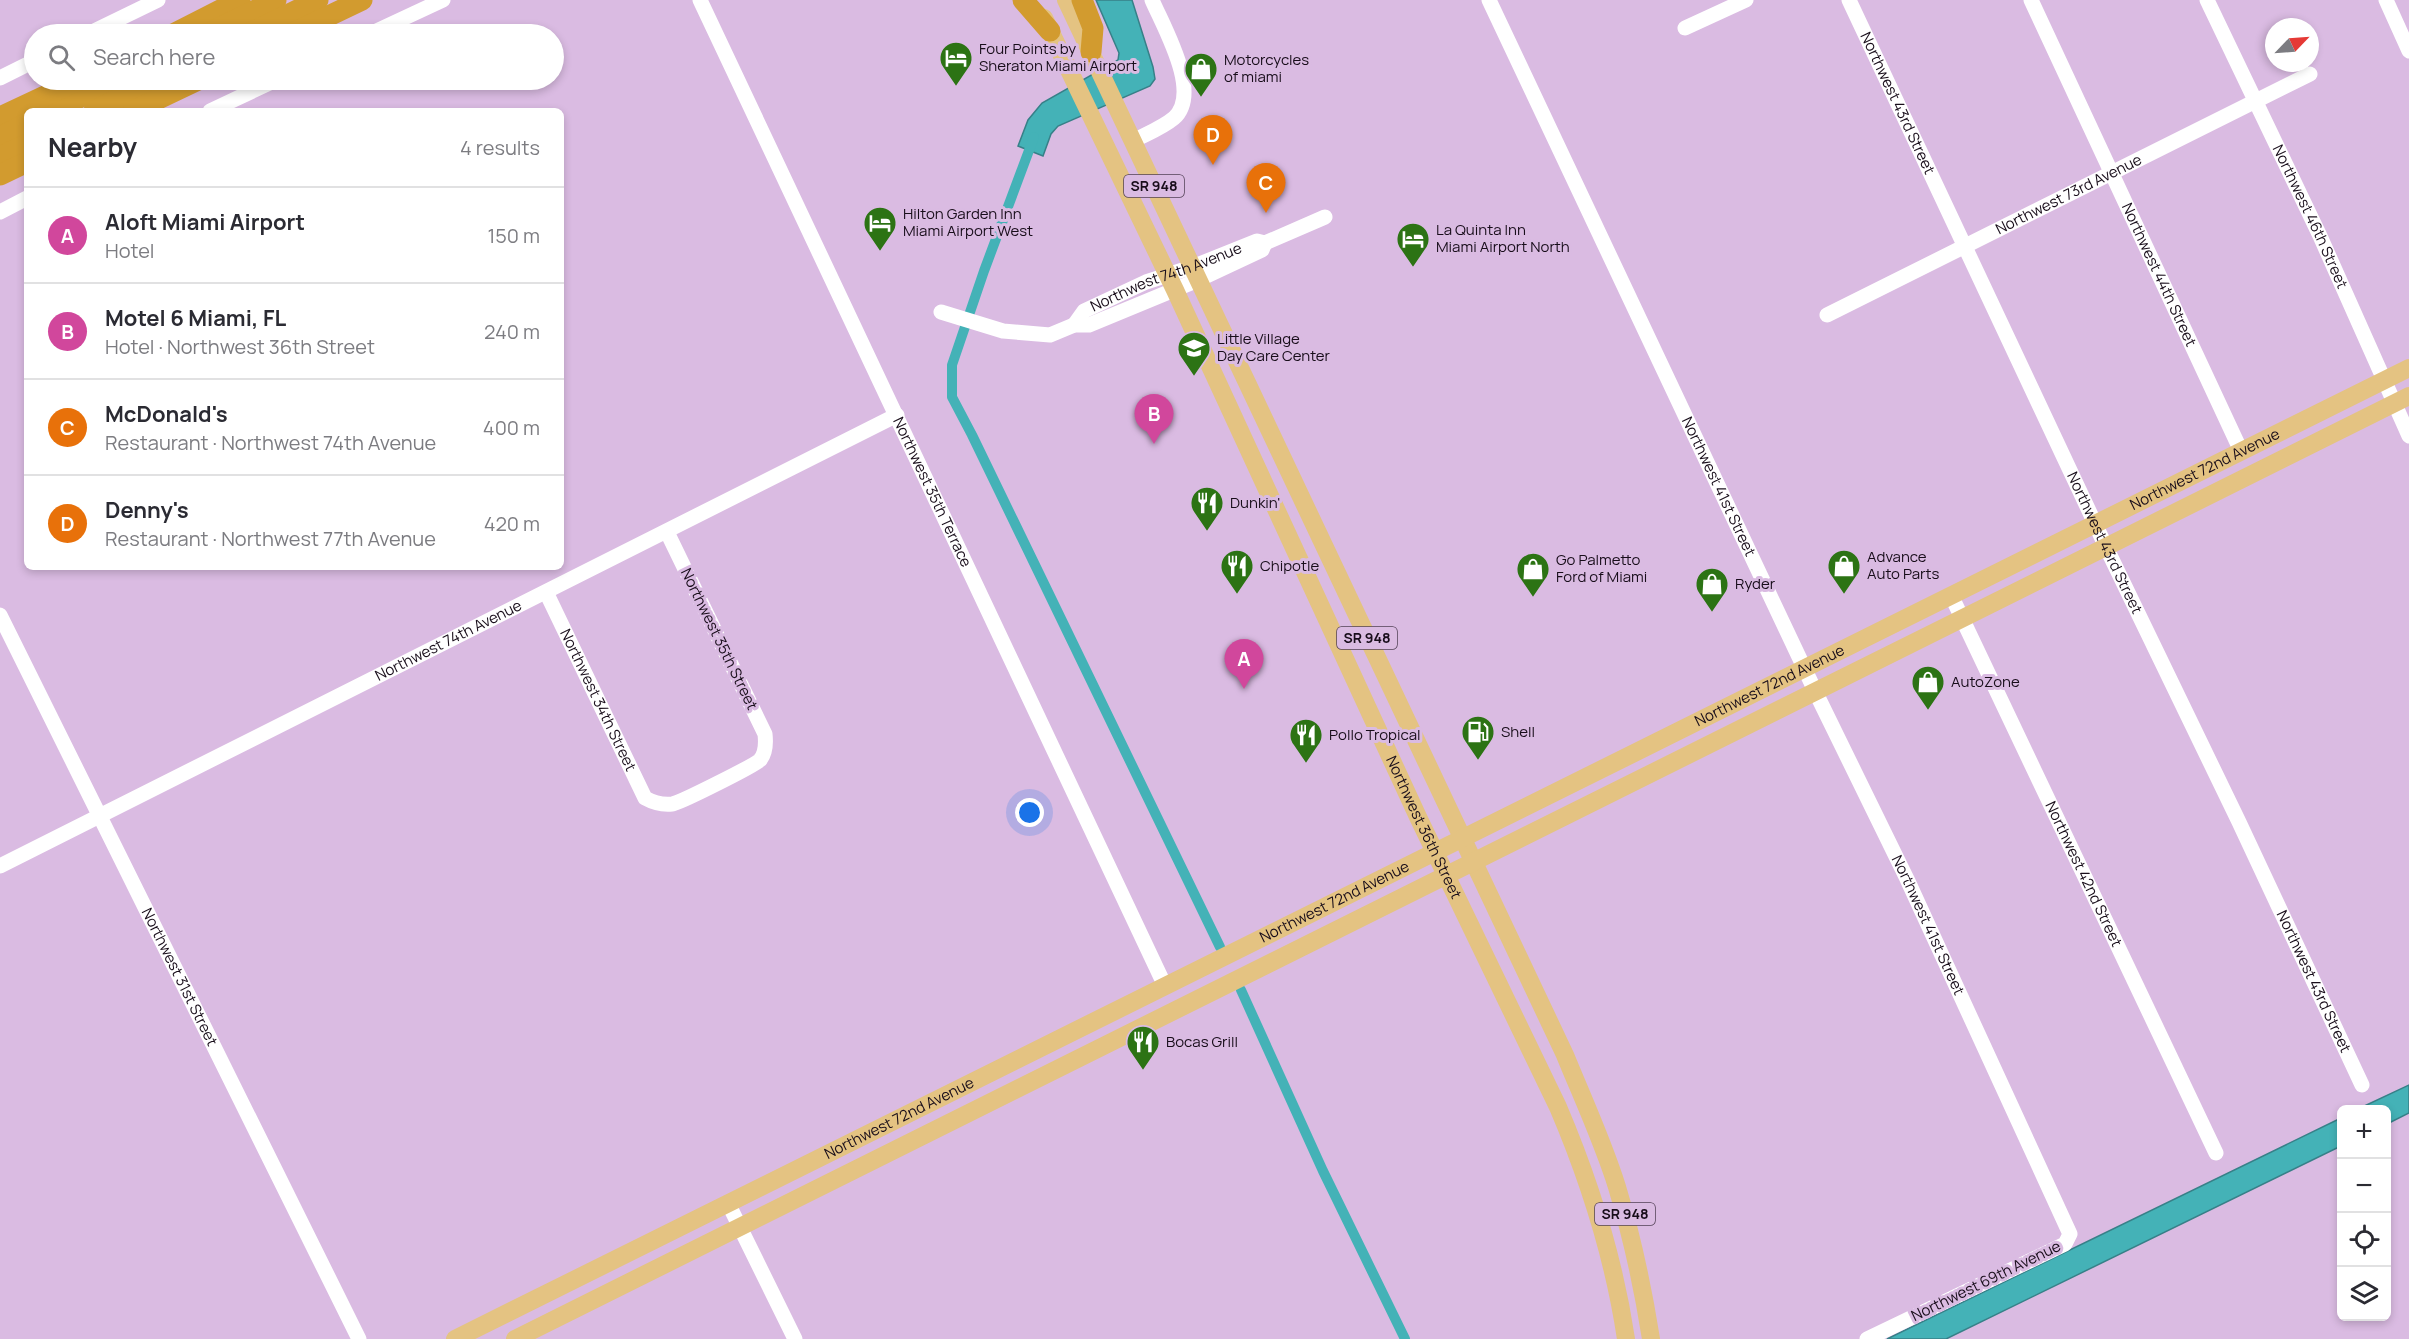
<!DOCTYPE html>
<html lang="en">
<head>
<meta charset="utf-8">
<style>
  :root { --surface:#fff; --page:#f7f7f7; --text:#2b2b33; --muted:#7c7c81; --line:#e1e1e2; --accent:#2c7314 }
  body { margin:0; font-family:Manrope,sans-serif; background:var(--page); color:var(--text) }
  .controls { position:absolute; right:18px; bottom:18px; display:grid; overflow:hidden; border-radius:9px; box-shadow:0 3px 9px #0003 }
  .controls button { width:54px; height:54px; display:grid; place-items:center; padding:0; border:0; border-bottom:2px solid var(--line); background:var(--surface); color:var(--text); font:30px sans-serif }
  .compass { position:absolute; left:2265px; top:18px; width:54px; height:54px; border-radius:50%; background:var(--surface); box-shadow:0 3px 9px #0003; rotate:65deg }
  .you { position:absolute; left:1030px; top:813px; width:21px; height:21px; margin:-15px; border:4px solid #fff; border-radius:50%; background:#1a73e8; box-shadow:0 0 0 9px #1a73e833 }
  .badge { display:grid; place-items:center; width:39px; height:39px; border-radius:50%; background:var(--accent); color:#fff; font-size:20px; font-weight:700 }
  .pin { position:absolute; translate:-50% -50px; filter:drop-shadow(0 2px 3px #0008) }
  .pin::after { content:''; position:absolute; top:32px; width:21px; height:18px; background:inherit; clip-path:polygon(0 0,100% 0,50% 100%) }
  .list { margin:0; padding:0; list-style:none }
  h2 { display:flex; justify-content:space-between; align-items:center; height:78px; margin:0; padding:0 24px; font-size:26px }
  h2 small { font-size:20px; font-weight:400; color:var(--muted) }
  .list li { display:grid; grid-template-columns:39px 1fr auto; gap:18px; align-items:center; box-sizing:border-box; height:96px; padding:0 24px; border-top:2px solid var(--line) }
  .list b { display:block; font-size:22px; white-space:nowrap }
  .list p { margin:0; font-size:20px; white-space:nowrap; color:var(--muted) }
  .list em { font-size:20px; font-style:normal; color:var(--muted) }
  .icon { flex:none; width:33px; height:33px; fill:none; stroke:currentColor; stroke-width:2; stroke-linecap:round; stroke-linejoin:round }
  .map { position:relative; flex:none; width:2409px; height:1339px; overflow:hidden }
  .search { position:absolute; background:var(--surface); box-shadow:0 3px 9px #0003; left:24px; top:24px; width:540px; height:66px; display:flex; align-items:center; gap:15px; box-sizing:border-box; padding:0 21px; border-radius:33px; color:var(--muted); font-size:22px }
  .panel { position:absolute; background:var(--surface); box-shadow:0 3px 9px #0003; left:24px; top:108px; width:540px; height:462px; border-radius:9px }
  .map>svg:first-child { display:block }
</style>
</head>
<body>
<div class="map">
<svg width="2409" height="1339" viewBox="0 0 2409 1339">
  <rect width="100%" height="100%" fill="#dabbe2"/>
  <g fill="#44b2b7" stroke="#378088" stroke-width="1.5">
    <path d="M1096,0H1132L1153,67L1155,79L1150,86L1058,126L1051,134L1043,156L1018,146L1028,120L1042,103L1118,60L1119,53Z"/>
    <path d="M2409,1085V1113L2387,1124L2386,1110L2358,1109Z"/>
    <path d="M2341,1118V1146L1946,1339H1887Z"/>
  </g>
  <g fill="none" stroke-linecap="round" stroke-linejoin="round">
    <g stroke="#44b2b7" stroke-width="10">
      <path d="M1034,137L984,271L952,365V397L972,435L1220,947"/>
      <path d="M1241,990L1323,1171L1405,1339"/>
    </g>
    <g stroke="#fff" stroke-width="15">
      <path id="s1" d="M700,0L1165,986"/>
      <path id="s2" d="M1489,0L1816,693L1907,879L2070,1234L2065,1244L1867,1339"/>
      <path id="s3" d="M1849,0L2106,547L2239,822L2362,1085"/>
      <path id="s4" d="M2031,0L2241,451"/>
      <path id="s5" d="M2207,0L2320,236L2409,436"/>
      <path d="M2386,0L2409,51"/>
      <path d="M1685,28L1746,0"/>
      <path d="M88,34L158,0"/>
      <path d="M370,34L443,0"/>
      <path d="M0,78L34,61"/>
      <path d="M210,111L276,80"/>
      <path d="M1133,141C1146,134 1162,128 1174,118C1202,93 1164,28 1152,0"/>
      <path d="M0,212L27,198"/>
      <path d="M941,312L1003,331L1050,335L1074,325H1089L1198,280L1262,250L1265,243"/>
      <path id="s6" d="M1827,315L2310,74"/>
      <path id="s7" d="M1074,325L1084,311L1146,282L1192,267L1257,241L1265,243L1325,217"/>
      <path id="s8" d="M546,592L645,798C654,803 662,805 672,804C680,803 755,765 760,760C766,753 766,743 765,734L667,532"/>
      <path id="s9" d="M1951,595L2216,1153"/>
      <path id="s10" d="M0,615L359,1339"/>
      <path id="s11" d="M0,866L897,415"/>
      <path d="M728,1203L795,1339"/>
    </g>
    <g stroke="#e4c382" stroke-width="18">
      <path d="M1066,0L1565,1055C1583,1099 1603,1142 1617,1187C1632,1237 1643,1288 1651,1339"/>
      <path id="s12" d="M1044,18L1175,290L1418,817L1558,1107C1590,1182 1614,1258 1626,1339"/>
      <path id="s13" d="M455,1339L2409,368"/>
      <path d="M515,1339L2409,396"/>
    </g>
    <g stroke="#d29b2f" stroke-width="21">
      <path d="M1023,0L1050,31"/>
      <path d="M1082,0L1093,28L1091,52"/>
      <path d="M173,34L240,0"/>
      <path d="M207,34L276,0"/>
      <path d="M248,34L318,0"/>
      <path d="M291,34L362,0"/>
      <path d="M52,111L116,80"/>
      <path d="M94,111L157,80"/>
      <path d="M133,111L198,80"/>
      <path d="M0,117L79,80"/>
      <path d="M0,137L27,123"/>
      <path d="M0,157L27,144"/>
      <path d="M0,175L27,162"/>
    </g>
  </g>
  <defs>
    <g id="hotel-pin" transform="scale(1.725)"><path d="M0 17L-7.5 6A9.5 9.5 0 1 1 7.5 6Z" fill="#2c7314" stroke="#dabbe2"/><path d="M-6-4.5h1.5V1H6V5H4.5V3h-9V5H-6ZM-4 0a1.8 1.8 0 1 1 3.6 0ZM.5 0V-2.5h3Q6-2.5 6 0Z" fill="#fff"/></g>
    <g id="shop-pin" transform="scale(1.725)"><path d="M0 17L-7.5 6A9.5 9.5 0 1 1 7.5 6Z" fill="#2c7314" stroke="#dabbe2"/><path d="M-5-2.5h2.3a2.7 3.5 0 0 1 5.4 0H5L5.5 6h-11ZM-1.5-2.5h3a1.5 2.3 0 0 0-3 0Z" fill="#fff"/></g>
    <g id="school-pin" transform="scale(1.725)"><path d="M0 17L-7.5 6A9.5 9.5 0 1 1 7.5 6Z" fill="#2c7314" stroke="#dabbe2"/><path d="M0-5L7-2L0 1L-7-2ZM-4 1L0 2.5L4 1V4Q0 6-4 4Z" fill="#fff"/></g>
    <g id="restaurant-pin" transform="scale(1.725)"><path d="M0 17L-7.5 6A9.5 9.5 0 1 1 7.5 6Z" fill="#2c7314" stroke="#dabbe2"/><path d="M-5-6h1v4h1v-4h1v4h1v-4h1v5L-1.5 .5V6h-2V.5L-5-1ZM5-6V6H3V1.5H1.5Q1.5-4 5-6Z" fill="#fff"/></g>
    <g id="fuel-pin" transform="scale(1.725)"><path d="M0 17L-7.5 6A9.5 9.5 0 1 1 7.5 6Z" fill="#2c7314" stroke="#dabbe2"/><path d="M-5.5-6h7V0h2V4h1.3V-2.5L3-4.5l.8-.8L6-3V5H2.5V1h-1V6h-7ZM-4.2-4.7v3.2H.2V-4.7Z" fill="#fff"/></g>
  </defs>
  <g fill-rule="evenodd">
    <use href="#hotel-pin" x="956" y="58"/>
    <use href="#shop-pin" x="1201" y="69"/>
    <use href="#hotel-pin" x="880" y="223"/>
    <use href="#hotel-pin" x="1413" y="239"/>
    <use href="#school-pin" x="1194" y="348"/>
    <use href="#restaurant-pin" x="1207" y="503"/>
    <use href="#restaurant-pin" x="1237" y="566"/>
    <use href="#shop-pin" x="1844" y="566"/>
    <use href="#shop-pin" x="1533" y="569"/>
    <use href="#shop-pin" x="1712" y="584"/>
    <use href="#shop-pin" x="1928" y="682"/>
    <use href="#fuel-pin" x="1478" y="732"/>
    <use href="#restaurant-pin" x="1306" y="735"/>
    <use href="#restaurant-pin" x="1143" y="1042"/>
  </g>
  <g text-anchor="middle" stroke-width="6" stroke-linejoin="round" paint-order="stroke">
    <g fill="#dabbe2" stroke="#524156" stroke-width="1.5">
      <rect x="1124" y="175" width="60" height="22" rx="4.5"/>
      <rect x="1337" y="627" width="60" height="22" rx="4.5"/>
      <rect x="1595" y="1203" width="60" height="22" rx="4.5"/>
    </g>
    <g font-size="14" font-weight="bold" fill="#180d1a">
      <text x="1154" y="191">SR 948</text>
      <text x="1367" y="643">SR 948</text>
      <text x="1625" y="1219">SR 948</text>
    </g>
    <g font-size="15" fill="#180d1a" stroke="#dabbe2" text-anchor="start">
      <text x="979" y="54">Four Points by<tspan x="979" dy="17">Sheraton Miami Airport</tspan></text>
      <text x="1224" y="65">Motorcycles<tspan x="1224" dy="17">of miami</tspan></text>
      <text x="903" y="219">Hilton Garden Inn<tspan x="903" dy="17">Miami Airport West</tspan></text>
      <text x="1436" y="235">La Quinta Inn<tspan x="1436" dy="17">Miami Airport North</tspan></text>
      <text x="1217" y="344">Little Village<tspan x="1217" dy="17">Day Care Center</tspan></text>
      <text x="1230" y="508">Dunkin'</text>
      <text x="1867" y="562">Advance<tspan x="1867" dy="17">Auto Parts</tspan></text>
      <text x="1556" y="565">Go Palmetto<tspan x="1556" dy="17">Ford of Miami</tspan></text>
      <text x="1260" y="571">Chipotle</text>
      <text x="1735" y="589">Ryder</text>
      <text x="1951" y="687">AutoZone</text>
      <text x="1501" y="737">Shell</text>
      <text x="1329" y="740">Pollo Tropical</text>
      <text x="1166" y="1047">Bocas Grill</text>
    </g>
    <g font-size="15" fill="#180d1a" stroke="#dabbe2">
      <text dy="5" stroke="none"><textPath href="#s3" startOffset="114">Northwest 43rd Street</textPath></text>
      <text dy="5" stroke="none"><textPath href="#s6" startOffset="270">Northwest 73rd Avenue</textPath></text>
      <text dy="5" stroke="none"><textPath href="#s5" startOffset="240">Northwest 46th Street</textPath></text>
      <text dy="5" stroke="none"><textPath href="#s4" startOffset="303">Northwest 44th Street</textPath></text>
      <text dy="5" stroke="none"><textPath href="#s7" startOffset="106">Northwest 74th Avenue</textPath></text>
      <text dy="5" stroke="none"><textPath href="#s13" startOffset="1954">Northwest 72nd Avenue</textPath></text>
      <text dy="5" stroke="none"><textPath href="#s2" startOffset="538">Northwest 41st Street</textPath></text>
      <text dy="5" stroke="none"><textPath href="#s1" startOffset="544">Northwest 35th Terrace</textPath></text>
      <text dy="5" stroke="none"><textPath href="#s3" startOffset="600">Northwest 43rd Street</textPath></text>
      <text transform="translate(719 639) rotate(64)" y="5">Northwest 35th Street</text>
      <text dy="5" stroke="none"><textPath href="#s11" startOffset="502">Northwest 74th Avenue</textPath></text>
      <text dy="5" stroke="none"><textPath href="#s13" startOffset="1468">Northwest 72nd Avenue</textPath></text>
      <text dy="5" stroke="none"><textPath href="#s8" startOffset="120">Northwest 34th Street</textPath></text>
      <text dy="5" stroke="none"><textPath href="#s12" startOffset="894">Northwest 36th Street</textPath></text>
      <text dy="5" stroke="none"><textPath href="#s9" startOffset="309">Northwest 42nd Street</textPath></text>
      <text dy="5" stroke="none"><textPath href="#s13" startOffset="982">Northwest 72nd Avenue</textPath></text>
      <text dy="5" stroke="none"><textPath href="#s2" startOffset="1024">Northwest 41st Street</textPath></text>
      <text dy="5" stroke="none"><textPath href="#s10" startOffset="404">Northwest 31st Street</textPath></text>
      <text dy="5" stroke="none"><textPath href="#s3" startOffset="1086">Northwest 43rd Street</textPath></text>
      <text dy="5" stroke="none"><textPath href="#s13" startOffset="496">Northwest 72nd Avenue</textPath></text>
      <text transform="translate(1986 1281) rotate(-26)" y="5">Northwest 69th Avenue</text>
    </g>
  </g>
</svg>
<div class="controls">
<button>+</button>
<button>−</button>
<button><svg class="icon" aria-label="locate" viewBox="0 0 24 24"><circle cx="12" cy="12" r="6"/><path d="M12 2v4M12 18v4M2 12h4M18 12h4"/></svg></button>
<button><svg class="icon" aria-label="layers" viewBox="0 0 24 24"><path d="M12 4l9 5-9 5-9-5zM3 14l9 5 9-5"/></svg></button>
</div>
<svg class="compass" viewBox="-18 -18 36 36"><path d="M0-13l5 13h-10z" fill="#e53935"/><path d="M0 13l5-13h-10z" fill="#7c7c81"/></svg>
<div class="you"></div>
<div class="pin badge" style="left:1244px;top:689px;background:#d1479c">A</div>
<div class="pin badge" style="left:1154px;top:444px;background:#d1479c">B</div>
<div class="pin badge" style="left:1266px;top:213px;background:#e8710a">C</div>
<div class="pin badge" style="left:1213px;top:165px;background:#e8710a">D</div>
<div class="search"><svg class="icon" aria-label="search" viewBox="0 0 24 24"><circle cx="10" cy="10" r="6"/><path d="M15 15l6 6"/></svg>Search here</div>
<section class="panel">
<h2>Nearby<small>4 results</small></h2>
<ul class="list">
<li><span class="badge" style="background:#d1479c">A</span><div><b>Aloft Miami Airport</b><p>Hotel</p></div><em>150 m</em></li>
<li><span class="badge" style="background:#d1479c">B</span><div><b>Motel 6 Miami, FL</b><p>Hotel · Northwest 36th Street</p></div><em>240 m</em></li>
<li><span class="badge" style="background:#e8710a">C</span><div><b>McDonald's</b><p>Restaurant · Northwest 74th Avenue</p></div><em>400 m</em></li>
<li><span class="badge" style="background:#e8710a">D</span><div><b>Denny's</b><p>Restaurant · Northwest 77th Avenue</p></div><em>420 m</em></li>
</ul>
</section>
</div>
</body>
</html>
